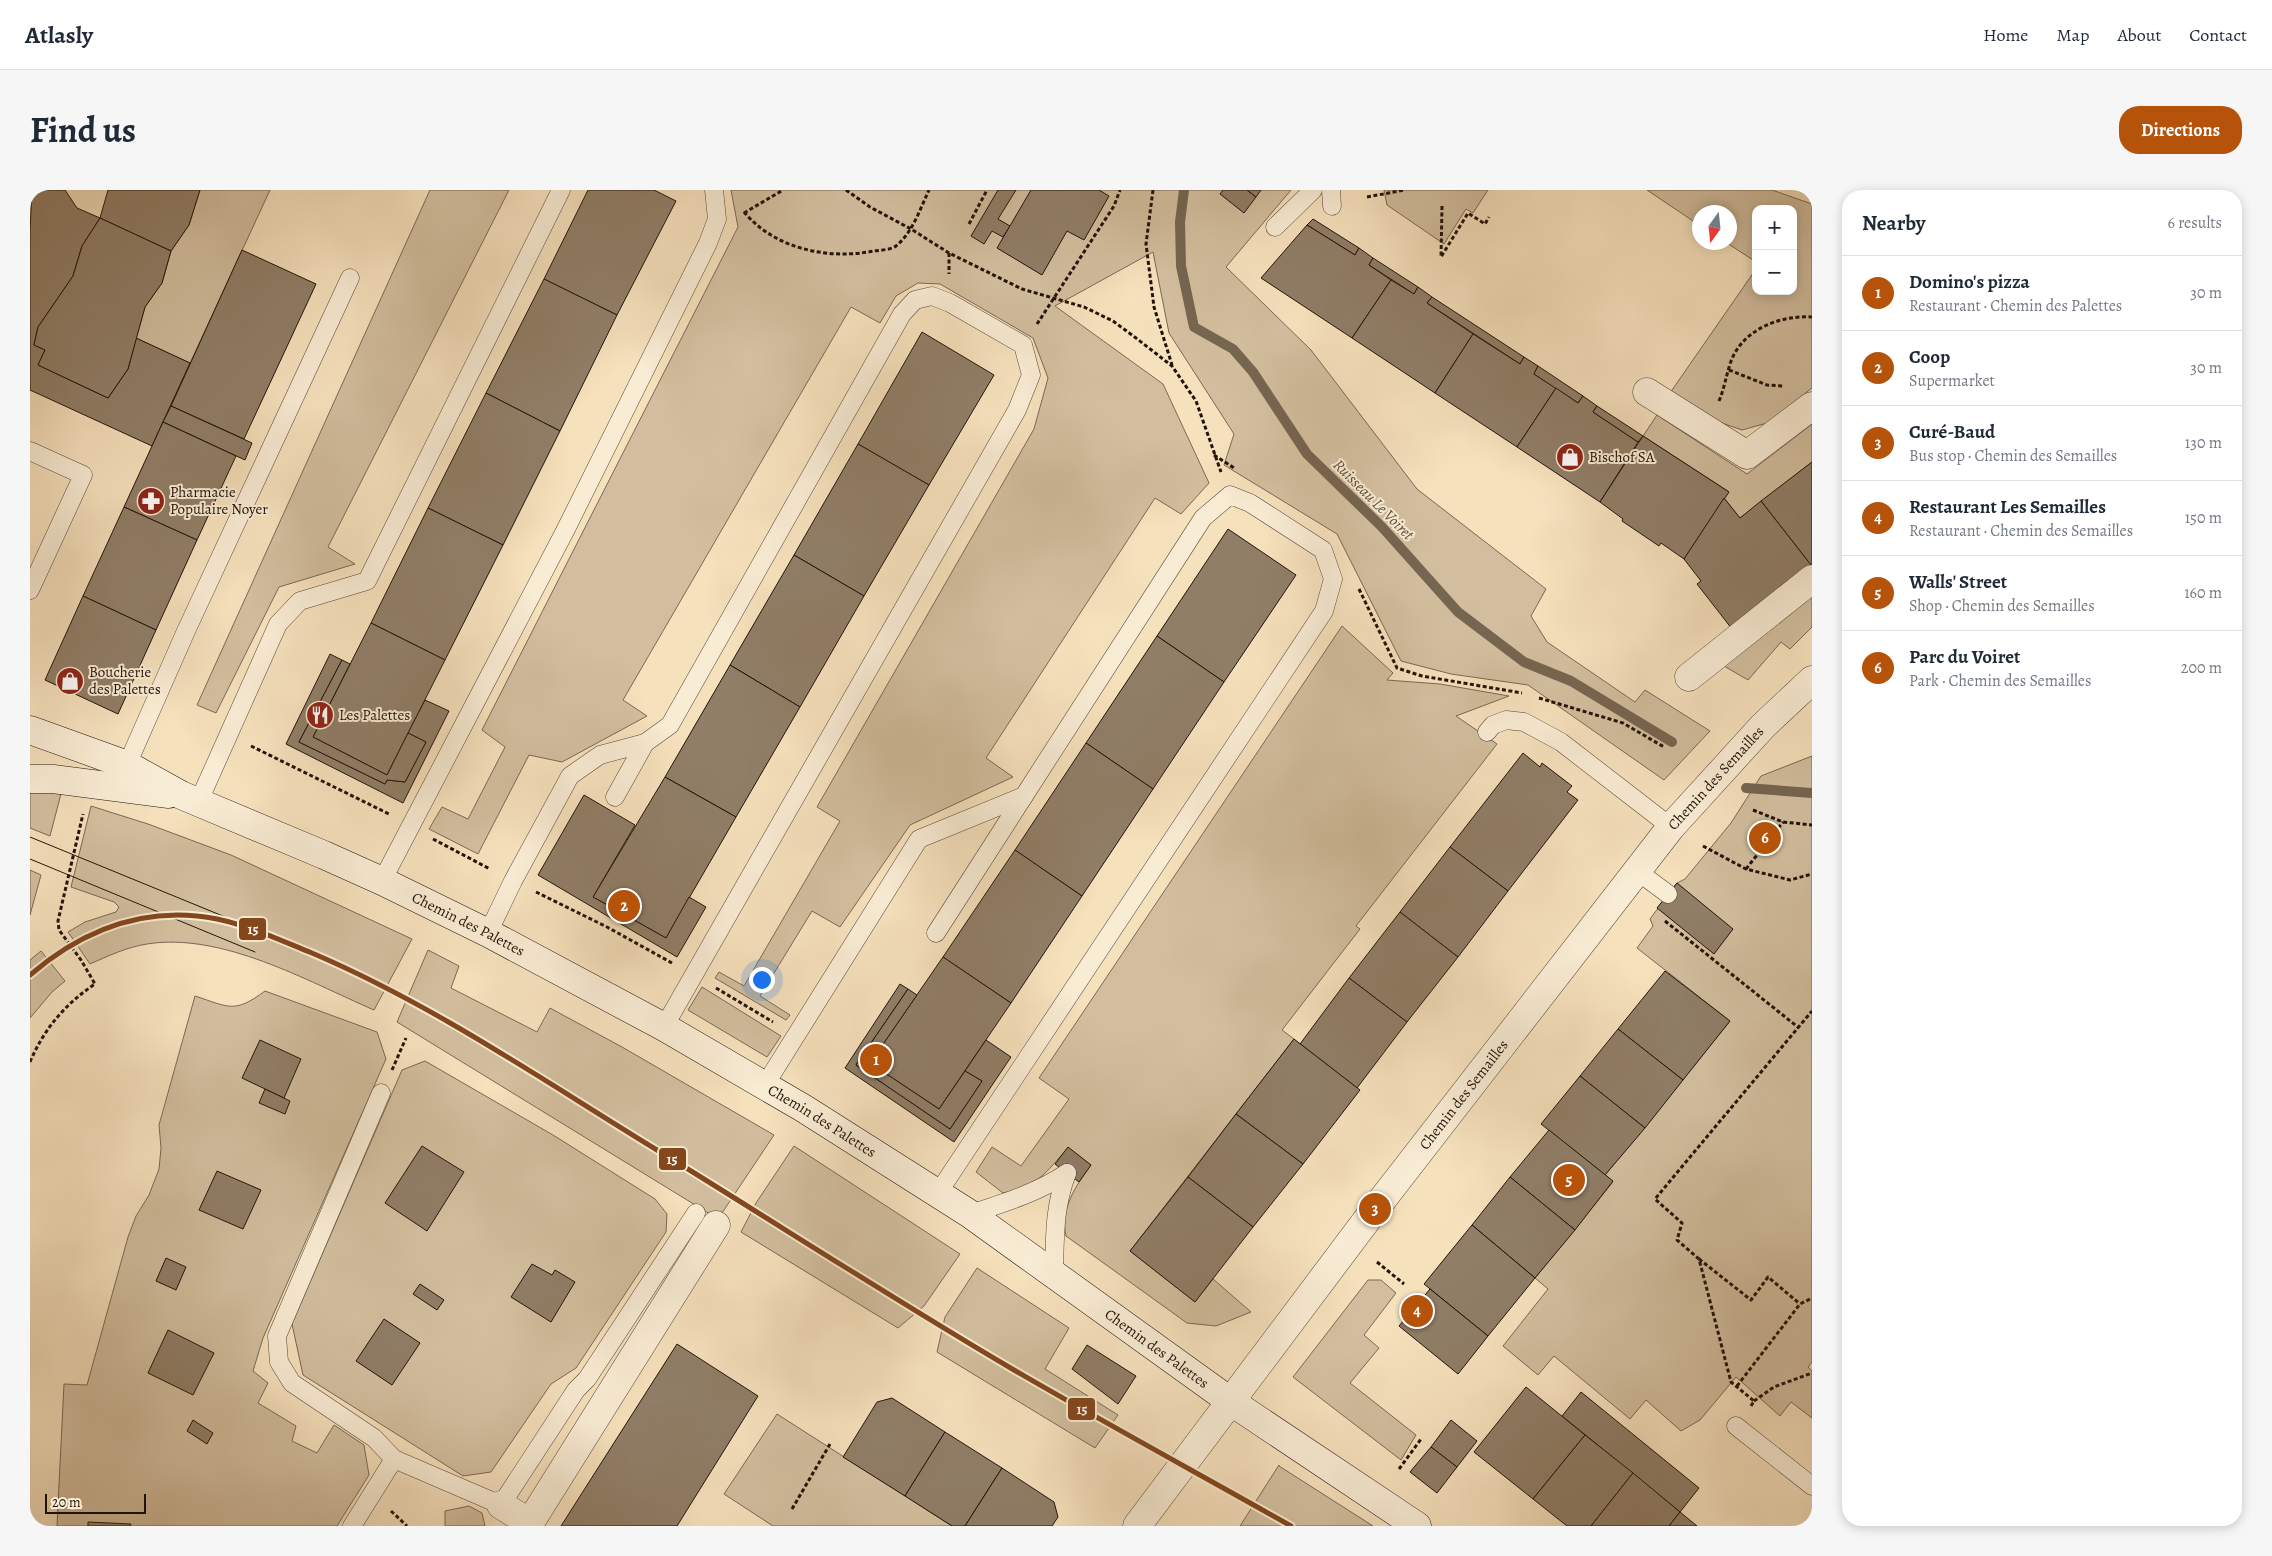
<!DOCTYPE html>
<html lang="en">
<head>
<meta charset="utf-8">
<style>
  :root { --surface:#fff; --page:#f6f6f7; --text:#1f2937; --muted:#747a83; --line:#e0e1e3; --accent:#b45309 }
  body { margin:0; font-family:Alegreya,serif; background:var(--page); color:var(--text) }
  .controls { position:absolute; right:15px; top:15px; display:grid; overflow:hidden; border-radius:10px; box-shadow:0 2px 12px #0003 }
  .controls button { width:45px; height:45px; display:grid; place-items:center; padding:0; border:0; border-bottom:1px solid var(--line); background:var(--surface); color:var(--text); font:25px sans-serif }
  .compass { position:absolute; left:1662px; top:15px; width:45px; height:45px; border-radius:50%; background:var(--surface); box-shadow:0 2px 12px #0003; rotate:195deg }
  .scale { position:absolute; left:15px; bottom:12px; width:101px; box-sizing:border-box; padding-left:5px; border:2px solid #221309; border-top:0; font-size:14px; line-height:18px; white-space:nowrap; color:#221309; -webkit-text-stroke:4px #f9ecd4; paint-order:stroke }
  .you { position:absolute; left:731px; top:789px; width:18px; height:18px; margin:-12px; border:4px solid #fff; border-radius:50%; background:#1a73e8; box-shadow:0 0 0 8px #1a73e833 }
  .badge { display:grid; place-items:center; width:32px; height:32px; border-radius:50%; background:var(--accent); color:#fff; font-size:16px; font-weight:700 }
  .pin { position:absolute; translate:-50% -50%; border:2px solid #fff; box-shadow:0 1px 5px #0006 }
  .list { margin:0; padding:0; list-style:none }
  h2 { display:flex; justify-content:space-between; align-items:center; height:65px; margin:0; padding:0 20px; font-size:21px }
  h2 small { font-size:16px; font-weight:400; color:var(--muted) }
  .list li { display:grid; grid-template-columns:32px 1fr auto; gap:15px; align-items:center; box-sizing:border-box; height:75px; padding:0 20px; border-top:1px solid var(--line) }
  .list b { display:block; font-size:19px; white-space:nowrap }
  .list p { margin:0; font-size:16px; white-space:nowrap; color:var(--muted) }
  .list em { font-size:16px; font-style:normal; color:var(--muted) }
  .map { position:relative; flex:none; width:1782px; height:1336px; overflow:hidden; border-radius:20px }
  header { display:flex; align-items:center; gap:30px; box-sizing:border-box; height:70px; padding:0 25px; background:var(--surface); border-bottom:1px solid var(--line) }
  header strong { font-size:24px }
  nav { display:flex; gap:28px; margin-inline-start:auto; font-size:18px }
  .intro { display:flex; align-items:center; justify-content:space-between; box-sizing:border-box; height:120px; padding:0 30px }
  h1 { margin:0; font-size:35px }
  .button { padding:12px 22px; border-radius:20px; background:var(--accent); color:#fff; font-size:18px; font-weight:700 }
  main { display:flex; gap:30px; padding:0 30px }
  aside { flex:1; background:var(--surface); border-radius:20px; box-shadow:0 2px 12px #0003 }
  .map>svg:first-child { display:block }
</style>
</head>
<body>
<header>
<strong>Atlasly</strong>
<nav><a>Home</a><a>Map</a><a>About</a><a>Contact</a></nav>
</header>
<div class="intro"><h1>Find us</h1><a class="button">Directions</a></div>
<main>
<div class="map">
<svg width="1782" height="1336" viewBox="0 0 1782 1336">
  <rect width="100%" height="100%" fill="#f6e1bd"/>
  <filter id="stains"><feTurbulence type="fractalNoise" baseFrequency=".004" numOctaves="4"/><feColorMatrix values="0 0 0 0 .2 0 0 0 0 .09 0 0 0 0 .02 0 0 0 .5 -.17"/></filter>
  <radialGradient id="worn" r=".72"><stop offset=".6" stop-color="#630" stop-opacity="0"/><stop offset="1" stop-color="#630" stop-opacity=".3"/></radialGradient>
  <g fill="#d2be9e" stroke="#7a6854">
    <path d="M170,0H240L160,173L106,148L115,117L132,93L141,61L159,35Z"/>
    <path d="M400,0H479L298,357L325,374L249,397L186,523L167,515Z"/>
    <path d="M701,0H1261L1196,77L1281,160L1387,299L1516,399L1501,426L1517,452L1605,512L1615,500L1680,541L1634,590L1498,495L1421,484L1371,471L1307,344L1194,275L1204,244L1139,143L1123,62L1025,116L1133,194L1179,293L1151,324L1125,308L956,568L983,587L880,635L810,737L782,721L730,806L760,825L756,830L685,788L689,782L714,796L810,631L787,617L1004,239L1018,188L1003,148L910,94L888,93L866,106L850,133L821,117L593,510L617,526L532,572L499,565L448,664L399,639L412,617L438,629L475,557L452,540L708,37Z"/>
    <path d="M1354,0H1458L1443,23L1436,19L1414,54L1357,15Z"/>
    <path d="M1617,0H1742L1782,14V198L1737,233L1712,240L1686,231L1640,203L1726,79V101H1763V19H1726V72L1697,53L1700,52V22H1670L1669,35Z"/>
    <path d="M1627,225L1717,284L1782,234V272L1710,328L1694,308L1698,301L1613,246Z"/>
    <path d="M1782,402V437L1760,459L1751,452L1718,490L1694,476Z"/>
    <path d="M1312,436L1363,483L1357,490L1410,494L1479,506L1426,526L1467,554L1326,736L1330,739L1252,840L1264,849L1100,1061L1165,1112L1183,1089L1221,1122L1186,1136L1157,1133L1036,1046C1030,1019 1045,997 1061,975L1038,958C1015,983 1009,996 973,1003L946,982L962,957L991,976L1039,909L1009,888Z"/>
    <path d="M1782,566V1172L1778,1177L1782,1181V1228L1761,1212L1750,1226L1706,1187L1670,1230L1651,1241L1616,1210L1600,1229L1524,1166L1508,1185L1473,1156L1518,1099L1505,1088L1583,992L1575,985L1700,831L1607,758L1623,736L1620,729L1647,693L1655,689L1701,633L1731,586Z"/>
    <path d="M0,600H32L20,646L0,638Z"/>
    <path d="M61,616L118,634L201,665L382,749L344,820C277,791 192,742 117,754C97,757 78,766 60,774L38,742L55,732L86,722L89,717L84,712L41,697Z"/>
    <path d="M0,680L11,685L0,725Z"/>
    <path d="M398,760L429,776L421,798L507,842L520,818L592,857L744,945L688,1029L367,832Z"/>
    <path d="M11,761L35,791L22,802L0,828V770Z"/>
    <path d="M672,797L751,846L737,867L658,820Z"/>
    <path d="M235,801L347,842L356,869L233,1148L223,1181L238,1193L228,1213L266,1236L262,1251L287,1263L304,1235L334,1255L339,1285L307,1336H27L34,1194L57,1195L98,1047L106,1026L119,1005L129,979L131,958L129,935L165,806C199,817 204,824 235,801Z"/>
    <path d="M395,871L523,945L625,1009L637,1024L636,1042L546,1178L521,1194L461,1282L433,1286L273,1185L262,1134L372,880Z"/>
    <path d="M764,956L930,1064L894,1116L868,1138L711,1042L726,1013Z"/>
    <path d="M947,1078L1039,1138L1015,1179L1088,1225L1065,1258L907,1162L915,1127Z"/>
    <path d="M1338,1090H1351L1366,1103L1334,1145L1349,1158L1320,1193L1386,1245L1371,1270L1263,1187Z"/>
    <path d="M747,1224L922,1336H743L694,1304Z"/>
    <path d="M1249,1275V1276L1343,1336H1210Z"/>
    <path d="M439,1316L452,1323L455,1336H415V1321Z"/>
  </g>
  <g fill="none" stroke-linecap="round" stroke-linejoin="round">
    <g stroke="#766550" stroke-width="10">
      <path d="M1154,0L1150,32L1151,76L1164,137L1203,159L1223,182L1277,264L1352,337L1428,422L1494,472L1541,491L1642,552"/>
      <path d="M1716,598L1782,603"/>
    </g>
  </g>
  <g fill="#907e67" stroke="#221309">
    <path d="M2,0H35L47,18L70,28L52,56L43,86L8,137L4,155L15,160L8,175L78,208L98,179L106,148L160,173L122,256L0,200V41Z"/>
    <path d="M78,0H170L159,35L141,61L70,28Z"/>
    <path d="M558,0H624L646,11L587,125L514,89Z"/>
    <path d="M968,0H986L968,29L980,36L973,47L962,41L954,54L941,46Z"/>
    <path d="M1001,0H1069L1079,6L1054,50L1037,41L1012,85L967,58Z"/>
    <path d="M1193,0H1217L1226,7L1214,23L1190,4Z"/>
    <path d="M1217,0H1231L1226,7Z"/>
    <path d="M70,28L141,61L132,93L115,117L98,179L78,208L8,175L15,160L4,155L8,137L43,86L52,56Z"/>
    <path d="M1283,29L1329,58L1325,65L1277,35Z"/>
    <path d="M1277,35L1325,65L1329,58L1343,68L1339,75L1361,90L1322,148L1231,88Z"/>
    <path d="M212,60L286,94L214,249L141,216Z"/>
    <path d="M1343,68L1388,97L1384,104L1339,75Z"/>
    <path d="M514,89L587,125L530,241L456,203Z"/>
    <path d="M1361,90L1384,104L1388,97L1402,107L1397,113L1443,144L1405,203L1322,148Z"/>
    <path d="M1402,107L1494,167L1490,174L1397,113Z"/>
    <path d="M892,142L964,185L899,295L828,254Z"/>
    <path d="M1443,144L1490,174L1494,167L1508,176L1504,184L1526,198L1487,257L1405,203Z"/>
    <path d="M1508,176L1553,206L1548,213L1504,184Z"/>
    <path d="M1526,198L1548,213L1553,206L1567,216L1563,222L1608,252L1570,312L1487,257Z"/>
    <path d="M456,203L530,241L473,355L398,318Z"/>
    <path d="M141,216L222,253L215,270L133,232Z"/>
    <path d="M1567,216L1613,246L1608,252L1563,222Z"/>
    <path d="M133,232L206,266L167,350L94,317Z"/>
    <path d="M1613,246L1699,302L1654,369L1631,353L1629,356L1592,331L1593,329L1570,312Z"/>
    <path d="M828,254L899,295L834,406L764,365Z"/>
    <path d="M1782,272V375H1781L1731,311Z"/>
    <path d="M1694,308L1710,328L1731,311L1781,375L1737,409L1702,439L1667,394L1671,391L1654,369Z"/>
    <path d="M94,317L167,350L126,440L53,406Z"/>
    <path d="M398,318L473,355L415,470L341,433Z"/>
    <path d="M1198,339L1266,385L1194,492L1127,446Z"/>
    <path d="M764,365L834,406L770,517L700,475Z"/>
    <path d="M53,406L126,440L88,524L15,490Z"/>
    <path d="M341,433L415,470L357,585L283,547Z"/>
    <path d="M1127,446L1194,492L1123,599L1056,553Z"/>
    <path d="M300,464L312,470L269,552L355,594L357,590L375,592L396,552L378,543L395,510L419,521L373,613L256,554Z"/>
    <path d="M312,470L320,474L283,547L357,585L378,543L396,552L375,592L357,590L355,594L269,552Z"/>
    <path d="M700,475L770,517L706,627L635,587Z"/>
    <path d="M1056,553L1123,599L1052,706L985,660Z"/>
    <path d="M1493,563L1510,577L1512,573L1542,596L1537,602L1548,610L1478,701L1420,657Z"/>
    <path d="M635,587L706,627L636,748L563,707Z"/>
    <path d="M554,605L605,635L563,707L636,748L659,707L676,717L647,767L508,685Z"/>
    <path d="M1420,657L1478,701L1428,767L1370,722Z"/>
    <path d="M985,660L1052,706L981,813L913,767Z"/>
    <path d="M1647,693L1703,739L1684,764L1627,718Z"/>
    <path d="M1370,722L1428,767L1377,832L1319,788Z"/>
    <path d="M913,767L981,813L909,919L840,873Z"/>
    <path d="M1635,781L1700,831L1653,890L1588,839Z"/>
    <path d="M1319,788L1377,832L1327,898L1270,854Z"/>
    <path d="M870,794L878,799L826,875L920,939L952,891L935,881L956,850L981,867L924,952L815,878Z"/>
    <path d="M878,799L887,805L840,873L909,919L935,881L952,891L920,939L826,875Z"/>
    <path d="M1588,839L1653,890L1615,938L1550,886Z"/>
    <path d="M1264,849L1330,900L1273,974L1206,924Z"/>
    <path d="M230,850L271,869L254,908L212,888Z"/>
    <path d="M1550,886L1615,938L1575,985L1511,934Z"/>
    <path d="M235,899L260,911L255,924L229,913Z"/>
    <path d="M1206,924L1273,974L1223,1037L1158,987Z"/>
    <path d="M1519,940L1583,991L1545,1040L1480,987Z"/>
    <path d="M392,956L434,982L397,1041L355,1013Z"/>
    <path d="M1038,957L1061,975L1049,992L1025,974Z"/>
    <path d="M187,981L231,1000L213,1039L169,1020Z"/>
    <path d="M1158,987L1223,1037L1165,1112L1100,1061Z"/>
    <path d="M1480,987L1545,1040L1505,1088L1442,1035Z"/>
    <path d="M1442,1035L1505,1088L1458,1146L1394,1094Z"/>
    <path d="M136,1068L156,1077L146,1100L126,1091Z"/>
    <path d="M502,1074L522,1085L525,1080L545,1092L521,1132L481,1107Z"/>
    <path d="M390,1094L414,1110L407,1120L383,1104Z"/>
    <path d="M1400,1099L1458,1146L1428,1184L1369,1136Z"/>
    <path d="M354,1129L390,1153L362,1195L326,1171Z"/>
    <path d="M138,1140L184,1163L163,1205L118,1183Z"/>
    <path d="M647,1154L728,1206L647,1336H531Z"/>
    <path d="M1057,1155L1106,1186L1088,1214L1042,1179Z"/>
    <path d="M1496,1197L1555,1245L1503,1309L1444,1262Z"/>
    <path d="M1551,1202L1669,1298L1650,1322L1532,1226Z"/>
    <path d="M862,1208L915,1242L875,1306L813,1267L847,1212Z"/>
    <path d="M163,1230L183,1243L177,1254L157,1241Z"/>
    <path d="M1421,1230L1447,1251L1427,1277L1401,1257Z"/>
    <path d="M915,1242L972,1278L935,1336H922L875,1306Z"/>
    <path d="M1555,1245L1603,1283L1561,1336H1537L1503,1309Z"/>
    <path d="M1401,1257L1427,1277L1407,1303L1380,1282Z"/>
    <path d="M972,1278L1024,1312L1028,1327L1022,1336H935Z"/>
    <path d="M1603,1283L1650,1322L1639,1336H1561Z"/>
    <path d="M1650,1322L1667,1336H1639Z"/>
    <path d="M58,1332L101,1334L100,1336H58Z"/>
  </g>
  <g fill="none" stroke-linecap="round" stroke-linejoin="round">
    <g stroke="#574636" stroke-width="19">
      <g id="lane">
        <path d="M1301,0L1302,16"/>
        <path d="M1245,37L1283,0"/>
        <path d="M0,261L53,285L0,400"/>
        <path d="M1457,542L1463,535L1476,530L1494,532L1531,552L1641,637"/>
        <path d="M97,575L156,441L320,88"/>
        <path d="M585,607L615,553"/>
        <path d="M168,613L248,434L270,411L337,391L531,0"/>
        <path d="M1607,681L1638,704"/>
        <path d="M352,691L536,339L678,53L687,29L684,0"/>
        <path d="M458,743L483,691L540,586L570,565L615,553L640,535L872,124L885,110L902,106L920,113L993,155L1001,185L987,220L634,837"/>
        <path d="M906,743L994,606"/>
        <path d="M735,895L889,649L994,606L1173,328L1200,305L1220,313L1293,360L1303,389L1294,421L908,1003"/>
        <path d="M940,1024C974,1013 1007,1003 1037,983"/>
        <path d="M1024,1083C1025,1046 1024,1017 1037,983"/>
        <path d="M1706,1236L1782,1296"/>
        <path d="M364,1269L471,1315L546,1200L557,1189L666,1023"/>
        <path d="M322,1336L364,1269L344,1248L262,1193L249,1172L247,1146L351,903"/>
      </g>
    </g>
    <g stroke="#574636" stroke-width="29">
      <g id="street">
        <path d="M1617,202L1717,265L1782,216"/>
        <path d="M1659,487L1782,389"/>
        <path d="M471,1315L500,1333"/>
        <path d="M498,1336L686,1035"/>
        <path id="s1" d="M1107,1336L1345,1019L1641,637L1733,536L1782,490"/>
      </g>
    </g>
    <g stroke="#221309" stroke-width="29">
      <g id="secondary">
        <path id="s2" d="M0,540L97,575L151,605L294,665L352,691L458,743L634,837L773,918L940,1024L1200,1211L1387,1336"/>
        <path d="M0,589H23L139,604"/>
      </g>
    </g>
    <g stroke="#221309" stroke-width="3" stroke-dasharray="4 2.5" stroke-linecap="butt">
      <path d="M816,0L840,17L881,39L919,63L992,99L1054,117L1083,131L1106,148L1142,176L1166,211L1191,282"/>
      <path d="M1123,0L1116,54L1124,117L1142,175"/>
      <path d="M1337,7L1375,0"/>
      <path d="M1412,16L1411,67L1438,23L1455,34L1459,27"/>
      <path d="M714,22C745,59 798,70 844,61C850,60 861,60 866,56C883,42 890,19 899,0"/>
      <path d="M714,23L753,0"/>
      <path d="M939,34L957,0"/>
      <path d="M919,63V84"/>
      <path d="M1007,134L1084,16L1090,0"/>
      <path d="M1699,180L1737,195L1753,196"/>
      <path d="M1689,211C1694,199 1696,187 1700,174C1711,140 1749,125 1782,127"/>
      <path d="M1184,265L1204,278"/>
      <path d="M1329,399L1367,478L1392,486L1492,503"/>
      <path d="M1509,508L1593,533L1634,557"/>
      <path d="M221,556L359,624"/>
      <path d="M1723,620L1753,632L1782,635"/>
      <path d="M403,649L460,679"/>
      <path d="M1673,656L1716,679L1760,690L1782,684"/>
      <path d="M1716,679L1753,632"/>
      <path d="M506,702L577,737L642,773"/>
      <path d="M1635,731L1769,838"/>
      <path d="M686,798L743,832"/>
      <path d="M0,872C14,839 35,814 65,794L51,770L29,740L28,731L53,624"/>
      <path d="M362,880L376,848"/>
      <path d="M1669,1069L1721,1110L1738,1087L1770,1114"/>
      <path d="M1347,1072L1374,1094"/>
      <path d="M1707,1196L1770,1114L1782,1108"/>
      <path d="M1724,1211L1744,1197L1782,1183"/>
      <path d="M1721,1216L1724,1211L1701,1192L1669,1069L1647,1050L1652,1033L1625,1009L1782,821"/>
      <path d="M1369,1279L1391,1249"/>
      <path d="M762,1319L800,1254"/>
      <path d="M361,1321L377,1336"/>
    </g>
    <use href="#lane" stroke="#f9ecd4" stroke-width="18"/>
    <use href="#street" stroke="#f9ecd4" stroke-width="28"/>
    <use href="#secondary" stroke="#f9ecd4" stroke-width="28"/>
    <g stroke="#221309" stroke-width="1">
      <path d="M0,647L227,740"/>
      <path d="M0,669L225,762"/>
    </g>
    <g stroke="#f9ecd4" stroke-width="9">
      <path id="tram-1" d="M0,785C54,739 115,715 187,729C220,736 250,750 282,763C404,815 514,891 627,960C746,1033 863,1109 984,1180C1075,1233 1169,1284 1261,1336"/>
    </g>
    <use href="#tram-1" stroke="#84471c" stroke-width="5"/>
  </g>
  <defs>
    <g id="shop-disc" transform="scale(1.4375)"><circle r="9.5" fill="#8f2418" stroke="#f9ecd4"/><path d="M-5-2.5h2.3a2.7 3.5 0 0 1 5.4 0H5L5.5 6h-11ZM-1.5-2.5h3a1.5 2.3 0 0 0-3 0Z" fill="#fff"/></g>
    <g id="pharmacy-disc" transform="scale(1.4375)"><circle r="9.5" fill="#8f2418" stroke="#f9ecd4"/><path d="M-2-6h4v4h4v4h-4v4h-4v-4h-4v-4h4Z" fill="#fff"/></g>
    <g id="restaurant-disc" transform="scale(1.4375)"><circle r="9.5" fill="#8f2418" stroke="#f9ecd4"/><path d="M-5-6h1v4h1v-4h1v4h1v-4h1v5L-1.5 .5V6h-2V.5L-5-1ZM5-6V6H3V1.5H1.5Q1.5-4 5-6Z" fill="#fff"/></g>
  </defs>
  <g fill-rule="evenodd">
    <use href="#shop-disc" x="1540" y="267"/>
    <use href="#pharmacy-disc" x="121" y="311"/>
    <use href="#shop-disc" x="40" y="491"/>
    <use href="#restaurant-disc" x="290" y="525"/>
  </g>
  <g text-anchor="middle" stroke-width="4" stroke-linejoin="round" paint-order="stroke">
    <g font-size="15" fill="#221309" stroke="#f9ecd4" text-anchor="start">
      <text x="1559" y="272">Bischof SA</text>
      <text x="140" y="307">Pharmacie<tspan x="140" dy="17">Populaire Noyer</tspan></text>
      <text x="59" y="487">Boucherie<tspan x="59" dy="17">des Palettes</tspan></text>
      <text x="309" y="530">Les Palettes</text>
    </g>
    <g font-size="15" fill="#221309" stroke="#f9ecd4">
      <text dy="5" stroke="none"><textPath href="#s1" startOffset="946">Chemin des Semailles</textPath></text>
      <text dy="5" stroke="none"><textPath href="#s2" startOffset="480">Chemin des Palettes</textPath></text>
      <text dy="5" stroke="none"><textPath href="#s1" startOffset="541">Chemin des Semailles</textPath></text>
      <text dy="5" stroke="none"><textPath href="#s2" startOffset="885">Chemin des Palettes</textPath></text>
      <text dy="5" stroke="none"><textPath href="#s2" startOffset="1290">Chemin des Palettes</textPath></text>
    </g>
    <g font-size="16" font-style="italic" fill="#61503f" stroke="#f9ecd4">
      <text transform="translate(1344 309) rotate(45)" y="6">Ruisseau Le Voiret</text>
    </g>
  </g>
  <g stroke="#f9ecd4" stroke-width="2">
    <rect x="208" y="727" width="29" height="24" rx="5" fill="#84471c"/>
    <rect x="628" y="957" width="29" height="24" rx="5" fill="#84471c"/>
    <rect x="1037" y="1207" width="29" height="24" rx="5" fill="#84471c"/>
  </g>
  <g font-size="14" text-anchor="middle" font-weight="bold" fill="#fff">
    <text x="223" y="744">15</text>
    <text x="642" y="974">15</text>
    <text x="1052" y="1224">15</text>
  </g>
  <rect width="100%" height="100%" filter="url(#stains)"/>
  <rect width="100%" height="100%" fill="url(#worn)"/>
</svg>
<div class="controls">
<button>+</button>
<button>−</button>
</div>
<svg class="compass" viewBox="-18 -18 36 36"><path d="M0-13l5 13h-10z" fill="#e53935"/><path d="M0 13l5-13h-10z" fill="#747a83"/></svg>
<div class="scale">20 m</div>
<div class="you"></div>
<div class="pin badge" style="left:846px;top:870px">1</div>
<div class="pin badge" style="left:594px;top:716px">2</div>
<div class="pin badge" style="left:1345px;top:1019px">3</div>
<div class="pin badge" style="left:1387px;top:1121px">4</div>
<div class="pin badge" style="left:1539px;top:990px">5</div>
<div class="pin badge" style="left:1735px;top:648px">6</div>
</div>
<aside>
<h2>Nearby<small>6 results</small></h2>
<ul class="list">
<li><span class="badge">1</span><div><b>Domino's pizza</b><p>Restaurant · Chemin des Palettes</p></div><em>30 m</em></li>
<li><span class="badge">2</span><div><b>Coop</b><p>Supermarket</p></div><em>30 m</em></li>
<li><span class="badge">3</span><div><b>Curé-Baud</b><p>Bus stop · Chemin des Semailles</p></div><em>130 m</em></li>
<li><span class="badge">4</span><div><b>Restaurant Les Semailles</b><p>Restaurant · Chemin des Semailles</p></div><em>150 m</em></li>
<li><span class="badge">5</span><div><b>Walls' Street</b><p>Shop · Chemin des Semailles</p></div><em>160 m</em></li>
<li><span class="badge">6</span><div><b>Parc du Voiret</b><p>Park · Chemin des Semailles</p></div><em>200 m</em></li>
</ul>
</aside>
</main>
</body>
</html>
